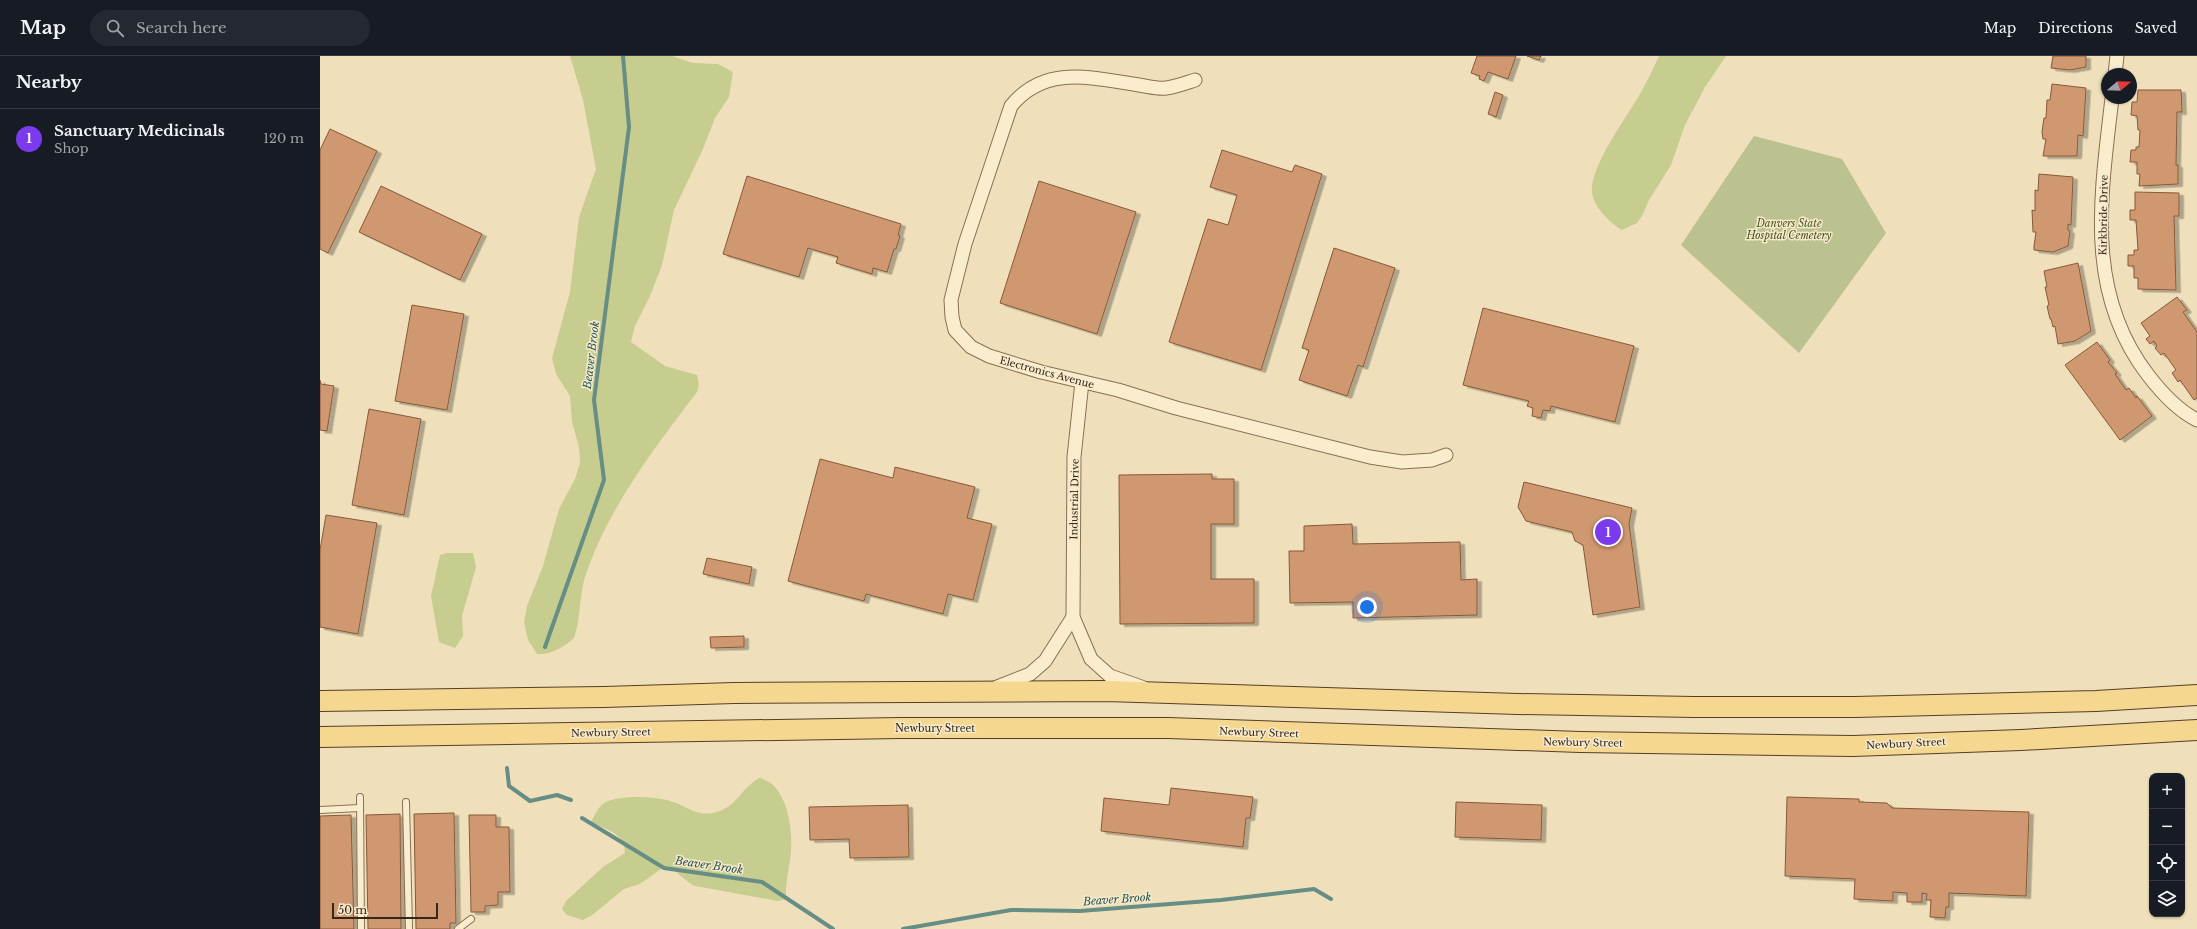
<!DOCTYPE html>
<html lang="en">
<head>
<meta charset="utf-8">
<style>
  :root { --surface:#171b24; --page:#242831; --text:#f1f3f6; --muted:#9ea1a6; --line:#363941; --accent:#7c3aed }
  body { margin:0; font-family:"Libre Baskerville",serif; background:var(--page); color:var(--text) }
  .controls { position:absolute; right:12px; bottom:12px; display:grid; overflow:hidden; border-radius:8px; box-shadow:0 1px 3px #0004 }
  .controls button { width:36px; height:36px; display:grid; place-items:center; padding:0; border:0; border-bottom:1px solid var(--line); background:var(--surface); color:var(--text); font:20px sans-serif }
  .compass { position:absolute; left:1781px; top:12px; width:36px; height:36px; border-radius:50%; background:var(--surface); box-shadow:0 1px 3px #0004; rotate:71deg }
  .scale { position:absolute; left:12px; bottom:10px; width:106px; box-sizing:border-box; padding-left:4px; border:2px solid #35281a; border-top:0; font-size:11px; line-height:14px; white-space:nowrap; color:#35281a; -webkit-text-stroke:3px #f7eacb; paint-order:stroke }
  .you { position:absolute; left:1047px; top:551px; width:14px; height:14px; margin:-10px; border:3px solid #fff; border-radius:50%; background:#1a73e8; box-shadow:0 0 0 6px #1a73e833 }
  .badge { display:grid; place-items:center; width:26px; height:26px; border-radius:50%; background:var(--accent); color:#fff; font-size:13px; font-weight:700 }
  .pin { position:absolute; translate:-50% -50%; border:2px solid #fff; box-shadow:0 1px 4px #0006 }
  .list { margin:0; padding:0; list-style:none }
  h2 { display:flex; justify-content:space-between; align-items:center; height:52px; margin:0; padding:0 16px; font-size:17px }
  h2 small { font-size:13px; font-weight:400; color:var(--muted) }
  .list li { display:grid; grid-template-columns:26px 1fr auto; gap:12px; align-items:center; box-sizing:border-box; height:60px; padding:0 16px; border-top:1px solid var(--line) }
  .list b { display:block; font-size:15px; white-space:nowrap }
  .list p { margin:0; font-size:13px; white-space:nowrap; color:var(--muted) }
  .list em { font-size:13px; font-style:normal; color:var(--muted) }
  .icon { flex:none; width:22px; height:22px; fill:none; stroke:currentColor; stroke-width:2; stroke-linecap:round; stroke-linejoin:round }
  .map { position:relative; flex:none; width:1877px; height:873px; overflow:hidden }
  header { display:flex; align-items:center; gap:24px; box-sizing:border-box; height:56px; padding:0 20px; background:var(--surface); border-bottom:1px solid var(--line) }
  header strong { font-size:19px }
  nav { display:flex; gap:22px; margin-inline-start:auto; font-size:14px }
  .search { width:280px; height:36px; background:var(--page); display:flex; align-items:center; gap:10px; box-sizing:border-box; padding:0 14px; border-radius:22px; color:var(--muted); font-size:15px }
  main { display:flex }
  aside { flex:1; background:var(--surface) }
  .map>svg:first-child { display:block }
</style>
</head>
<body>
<header>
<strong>Map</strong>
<div class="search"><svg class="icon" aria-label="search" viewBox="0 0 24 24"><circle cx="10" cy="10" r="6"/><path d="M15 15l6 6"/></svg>Search here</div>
<nav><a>Map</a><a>Directions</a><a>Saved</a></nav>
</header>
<main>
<aside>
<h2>Nearby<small></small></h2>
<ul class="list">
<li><span class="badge">1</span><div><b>Sanctuary Medicinals</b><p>Shop</p></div><em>120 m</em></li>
</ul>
</aside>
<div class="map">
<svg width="1877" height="873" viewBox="0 0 1877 873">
  <defs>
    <filter id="shadow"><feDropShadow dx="4.5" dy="2.5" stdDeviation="0" flood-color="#0004"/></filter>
  </defs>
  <rect width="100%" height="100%" fill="#efe0bb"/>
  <g fill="#c6cd8f">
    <path d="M250,0H352L373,7L398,8L413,16L409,41L395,62L383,93L354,154L342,209L330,240L315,270L311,286L345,310L377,319L379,328L377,336C333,394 288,452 265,521C259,541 261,562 254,582C246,590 229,600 217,598L208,584L204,566L207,550L223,510L239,453L255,423L260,407L259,391L252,366L250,340L236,318L232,302L250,236L259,161L276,113L263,44Z"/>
    <path d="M1339,0H1406L1385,31L1365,69L1351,109L1329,144L1322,160L1317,167L1302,174C1290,167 1274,151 1272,137C1269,111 1307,61 1320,38C1327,26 1333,13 1339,0Z"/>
    <path d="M127,497H153L156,511L142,560L143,580L135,592L119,586L111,540L120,499Z"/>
    <path d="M439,722C466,726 473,771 471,794C470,811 465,826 466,843L458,845L375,830C364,825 359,816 348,810L341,813L320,828L304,833L271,860L263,864L247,859L242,853L246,845L283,811L305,797C305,777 287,774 271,766C275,759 278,750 286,746C301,739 336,740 353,746C367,750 375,760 393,757C417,752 420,733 439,722Z"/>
  </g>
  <path fill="#bbc18f" d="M1434,80L1522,103L1566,177L1479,297L1361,189Z"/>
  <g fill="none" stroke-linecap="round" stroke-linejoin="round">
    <g stroke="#678e84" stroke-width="4">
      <path d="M225,591L284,424L274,344L309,71L303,0"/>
      <path d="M187,712L189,730L210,745L237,739L251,744"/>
      <path d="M262,762L344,812L442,826L513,873"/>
      <path d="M583,873L691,854L760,855L901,844L994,833L1011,843"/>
    </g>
  </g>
  <g fill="#d0986f" stroke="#875939" filter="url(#shadow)">
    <path d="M1157,0H1196L1188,23L1168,16L1164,25L1159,23L1160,20L1151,17Z"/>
    <path d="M1207,0H1221L1219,4Z"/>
    <path d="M1733,0H1766V11L1750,14L1731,12Z"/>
    <path d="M1732,28L1766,32L1763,80L1758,79L1757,100H1723L1726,83H1723L1722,76L1724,62H1726L1727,44H1730Z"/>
    <path d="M1818,34H1861L1862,56H1857L1856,109H1858V128L1819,130L1820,118H1817V106H1810L1811,94H1816V91H1819L1820,74H1818L1817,60L1811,59L1812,46H1817Z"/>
    <path d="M1175,36L1183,39L1176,61L1168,58Z"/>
    <path d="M10,73L57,95L8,197L0,193V94Z"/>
    <path d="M902,94L972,116L975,109L1002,118L941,314L849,286L888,163L908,169L917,139L890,131Z"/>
    <path d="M1719,118L1753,121L1751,169L1748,168V174L1750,175L1748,190L1733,196L1714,194V190L1716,176H1713L1712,154L1715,155V134L1718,135Z"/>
    <path d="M427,120L581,168L578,179L580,180L576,193H574L567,216L553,212L552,218L516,207L518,201L488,192L479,221L403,198Z"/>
    <path d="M719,125L816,156L777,278L680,247Z"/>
    <path d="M61,130L162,178L140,224L39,176Z"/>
    <path d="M1815,136L1859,137V160H1854L1856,234L1818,233V222H1814V210H1808V199H1814V194H1818L1816,164H1810V154H1815Z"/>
    <path d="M1014,192L1075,212L1043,311L1038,309L1027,340L979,324L989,294L982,292Z"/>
    <path d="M1758,207L1771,275L1755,285L1738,288L1735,270L1733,271L1731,263H1730L1727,250L1729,249L1725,231H1727L1724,215Z"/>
    <path d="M1857,241L1867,254L1863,256L1877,276V342L1874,344L1860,324L1858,326L1852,317L1856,314L1844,297L1841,299L1835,292L1837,290L1834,285L1830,288L1826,283L1830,280L1821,267Z"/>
    <path d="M92,249L144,258L127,354L75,345Z"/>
    <path d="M1163,252L1314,290L1295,366L1231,350L1230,355L1223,354L1221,362L1212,360L1213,352L1207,350L1209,345L1143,329Z"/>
    <path d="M1777,286L1790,304L1788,306L1797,317L1795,318L1806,334L1809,332L1816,342L1817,340L1832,360L1800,384L1745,309Z"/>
    <path d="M0,324L1,328L14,330L7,375L0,374Z"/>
    <path d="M49,353L101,363L84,459L32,449Z"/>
    <path d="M500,403L573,422L575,411L655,431L647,462L672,468L653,544L628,538L623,558L546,538L544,545L468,525Z"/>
    <path d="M892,418V423H914V468H891V523H934V567L800,568L799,419Z"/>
    <path d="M1204,426L1312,452L1309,468L1320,551L1273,559L1263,489L1255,485L1252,476L1206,465L1198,451Z"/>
    <path d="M6,459L57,467L38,578L0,571V494Z"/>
    <path d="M1032,468L1033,488L1140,486L1141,524L1157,523V559L1033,562V546L970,547L969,495H984V470Z"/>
    <path d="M387,502L432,511L429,528L383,518Z"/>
    <path d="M424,580V591L391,592L390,581Z"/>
    <path d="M851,732L933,741L930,762H926L923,791L781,775L784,742L849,749Z"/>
    <path d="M1467,741L1539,743V746L1567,747L1572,752L1709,756L1706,840L1629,837V851H1626L1625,862L1610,861L1611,844H1606L1607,838L1602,837V846H1587V837L1573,836V845L1534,843L1535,823L1465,820Z"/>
    <path d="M1136,746L1222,749L1221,784L1135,781Z"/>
    <path d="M588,749L589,801L530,802L529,783L490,784L489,751Z"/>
    <path d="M134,757L136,867H130V873H96L94,758Z"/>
    <path d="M80,758L81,873H48L46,759Z"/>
    <path d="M31,759L34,873H0V760Z"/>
    <path d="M149,759H176V771H189L190,836H178V849L165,850V856H151Z"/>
  </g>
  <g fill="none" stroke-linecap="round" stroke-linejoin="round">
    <g stroke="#877054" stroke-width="8">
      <g id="lane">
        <path d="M40,741L41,873"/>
        <path d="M86,746L89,873"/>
        <path d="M0,754L40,752"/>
        <path d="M138,873L151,863"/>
      </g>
    </g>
    <g stroke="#877054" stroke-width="15">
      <g id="street">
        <path d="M1795,18L1797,0"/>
        <path d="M875,24C866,27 856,31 846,32C837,33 827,30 819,29C772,22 725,8 691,50L645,188L631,244L632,261L635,274L651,291L669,300L721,316L798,334L856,352L1050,401L1082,406L1112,404L1126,399"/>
        <path d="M1792,42C1781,139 1764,236 1828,319C1841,336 1857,354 1877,364"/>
        <path d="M762,326L754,401L753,561L771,603L790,620L824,632"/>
        <path d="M677,631L710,618L725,605L753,561"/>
      </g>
    </g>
    <g stroke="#543e29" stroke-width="22">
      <g id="primary">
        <path d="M0,645L284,641L414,637L786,635L1198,648L1374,651H1535L1776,645L1877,639"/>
        <path d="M0,681L580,672H848L1260,686L1533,690L1701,684L1877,674"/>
      </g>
    </g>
    <use href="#lane" stroke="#faedce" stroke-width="6"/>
    <use href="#street" stroke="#faedce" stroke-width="13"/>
    <use href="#primary" stroke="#f6d790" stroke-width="20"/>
  </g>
  <g text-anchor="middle" stroke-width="3" stroke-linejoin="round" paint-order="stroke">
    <g font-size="10" fill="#35281a" stroke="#f7eacb">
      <text transform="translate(1783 159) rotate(-89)" y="4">Kirkbride Drive</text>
      <text transform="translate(727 316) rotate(15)" y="4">Electronics Avenue</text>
      <text transform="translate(754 443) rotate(-89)" y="4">Industrial Drive</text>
      <text x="615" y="676">Newbury Street</text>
      <text transform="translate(291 676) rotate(-1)" y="4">Newbury Street</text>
      <text transform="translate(939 676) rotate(2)" y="4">Newbury Street</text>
      <text transform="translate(1263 686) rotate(1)" y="4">Newbury Street</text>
      <text transform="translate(1586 687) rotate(-3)" y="4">Newbury Street</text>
    </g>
    <g font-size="10" font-style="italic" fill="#465320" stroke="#f7eacb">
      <text x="1469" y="171">Danvers State<tspan x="1469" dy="12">Hospital Cemetery</tspan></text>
    </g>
    <g font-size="11" font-style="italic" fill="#285654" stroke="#f7eacb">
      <text transform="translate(271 299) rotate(-83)" y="4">Beaver Brook</text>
      <text transform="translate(389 809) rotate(8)" y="4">Beaver Brook</text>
      <text transform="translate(797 843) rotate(-4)" y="4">Beaver Brook</text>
    </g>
  </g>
</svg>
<div class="controls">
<button>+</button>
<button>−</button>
<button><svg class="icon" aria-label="locate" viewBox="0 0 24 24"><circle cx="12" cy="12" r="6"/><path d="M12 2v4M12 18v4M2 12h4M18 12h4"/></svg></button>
<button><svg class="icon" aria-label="layers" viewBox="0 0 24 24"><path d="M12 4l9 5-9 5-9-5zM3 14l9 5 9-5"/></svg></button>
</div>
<svg class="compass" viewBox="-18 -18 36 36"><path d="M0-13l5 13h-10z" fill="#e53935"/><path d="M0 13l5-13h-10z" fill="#9ea1a6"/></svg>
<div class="scale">50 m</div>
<div class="you"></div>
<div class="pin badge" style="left:1288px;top:476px">1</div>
</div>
</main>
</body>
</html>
